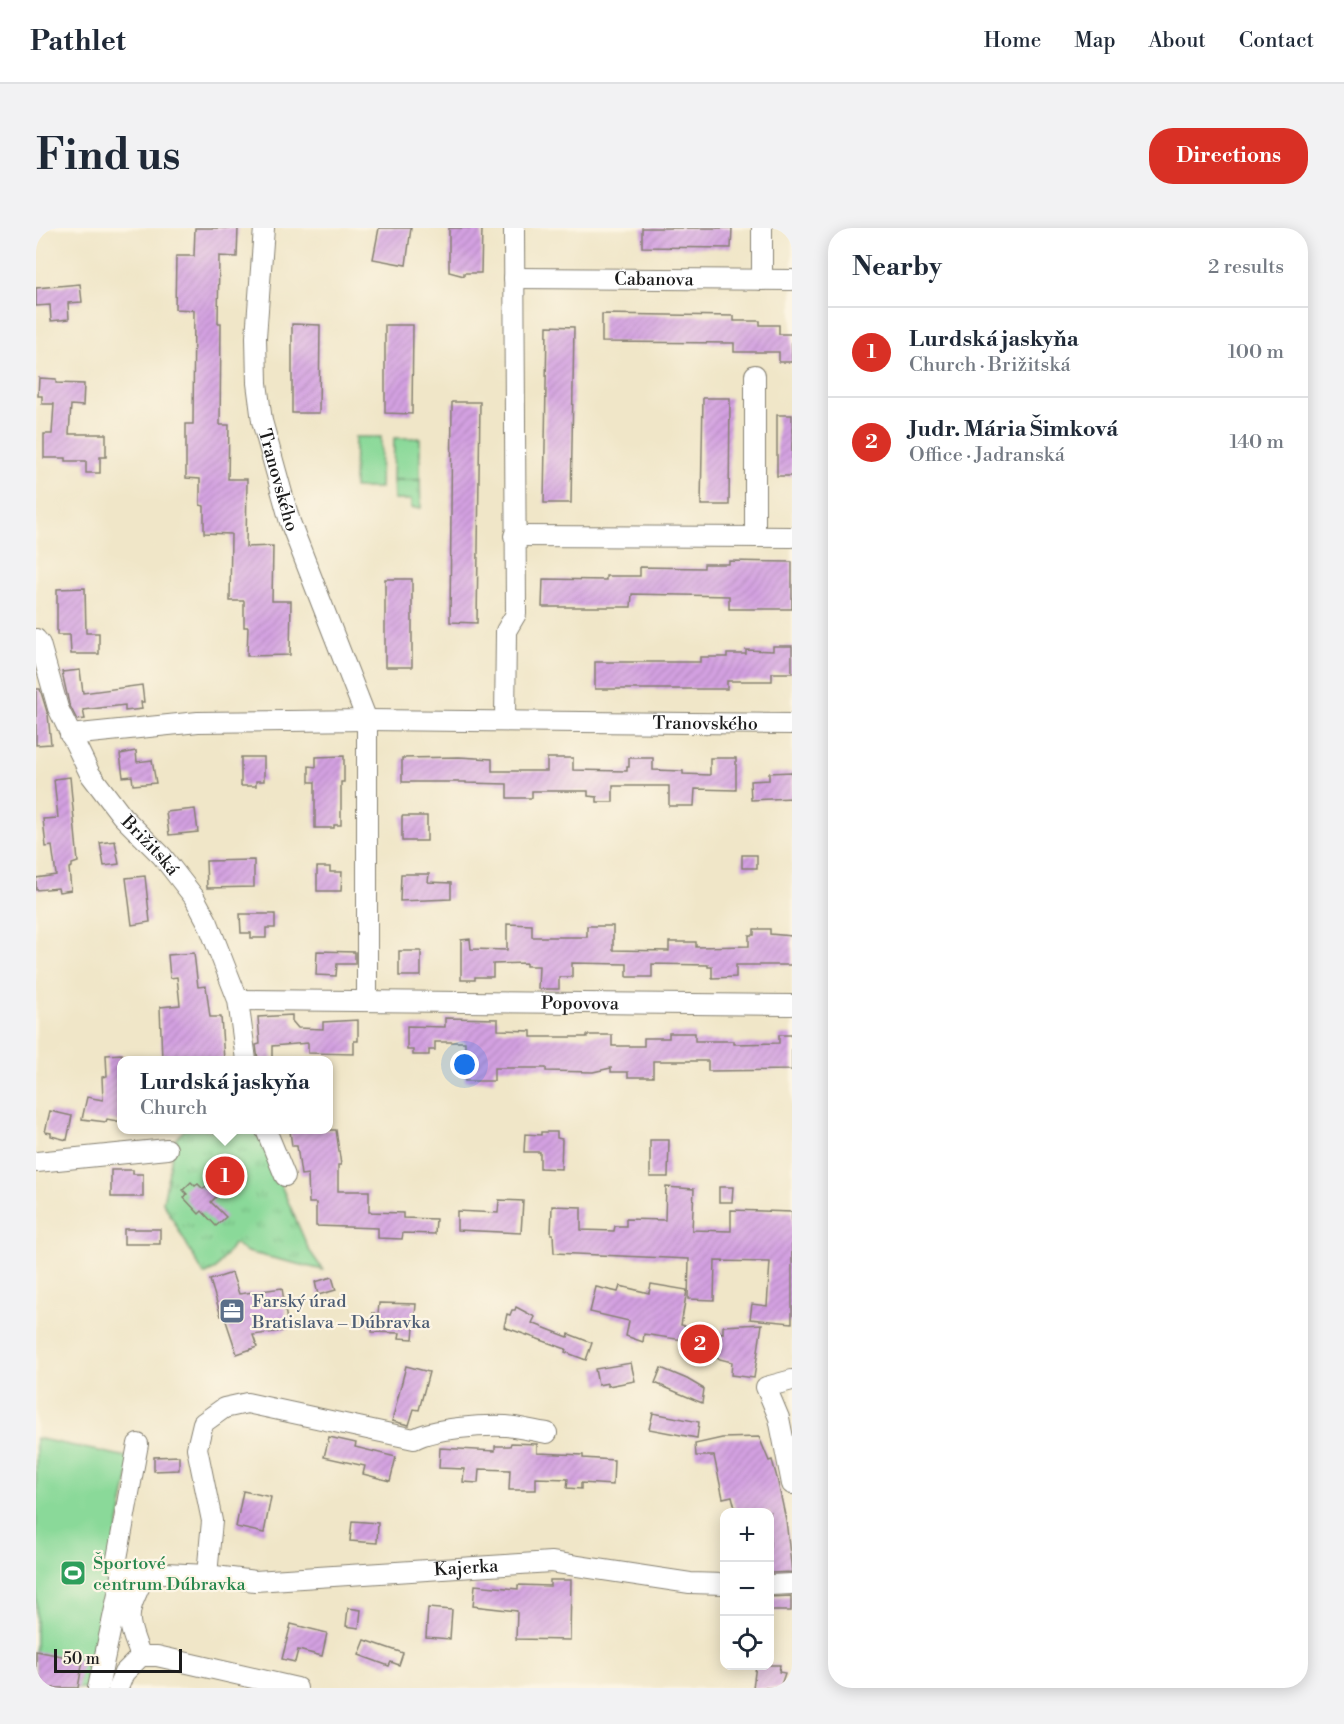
<!DOCTYPE html>
<html lang="en">
<head>
<meta charset="utf-8">
<style>
  :root { --surface:#fff; --page:#f2f2f3; --text:#1f2937; --muted:#747a83; --line:#e0e1e3; --accent:#d93025 }
  body { margin:0; font-family:"Libre Bodoni",serif; background:var(--page); color:var(--text) }
  .controls { position:absolute; right:18px; bottom:18px; display:grid; overflow:hidden; border-radius:12px; box-shadow:0 3px 15px #0003 }
  .controls button { width:54px; height:54px; display:grid; place-items:center; padding:0; border:0; border-bottom:2px solid var(--line); background:var(--surface); color:var(--text); font:30px sans-serif }
  .scale { position:absolute; left:18px; bottom:15px; width:128px; box-sizing:border-box; padding-left:6px; border:3px solid #1c1c1c; border-top:0; font-size:16px; line-height:21px; white-space:nowrap; color:#1c1c1c; -webkit-text-stroke:4px #fcf5e5; paint-order:stroke }
  .you { position:absolute; left:429px; top:837px; width:21px; height:21px; margin:-15px; border:4px solid #fff; border-radius:50%; background:#1a73e8; box-shadow:0 0 0 9px #1a73e833 }
  .badge { display:grid; place-items:center; width:39px; height:39px; border-radius:50%; background:var(--accent); color:#fff; font-size:20px; font-weight:700 }
  .pin { position:absolute; translate:-50% -50%; border:3px solid #fff; box-shadow:0 2px 6px #0006 }
  .popup { position:absolute; left:81px; top:828px; width:216px; height:78px; box-sizing:border-box; display:grid; place-content:center; border-radius:12px; background:var(--surface); filter:drop-shadow(0 2px 4px #0005); font-size:20px; white-space:nowrap; color:var(--muted) }
  .popup b { font-size:22px; color:var(--text) }
  .popup::after { content:''; position:absolute; left:50%; top:100%; margin-left:-12px; border:12px solid transparent; border-top-color:var(--surface) }
  .list { margin:0; padding:0; list-style:none }
  h2 { display:flex; justify-content:space-between; align-items:center; height:78px; margin:0; padding:0 24px; font-size:26px }
  h2 small { font-size:20px; font-weight:400; color:var(--muted) }
  .list li { display:grid; grid-template-columns:39px 1fr auto; gap:18px; align-items:center; box-sizing:border-box; height:90px; padding:0 24px; border-top:2px solid var(--line) }
  .list b { display:block; font-size:22px; white-space:nowrap }
  .list p { margin:0; font-size:20px; white-space:nowrap; color:var(--muted) }
  .list em { font-size:20px; font-style:normal; color:var(--muted) }
  .icon { flex:none; width:33px; height:33px; fill:none; stroke:currentColor; stroke-width:2; stroke-linecap:round; stroke-linejoin:round }
  .map { position:relative; flex:none; width:756px; height:1460px; overflow:hidden; border-radius:24px }
  header { display:flex; align-items:center; gap:36px; box-sizing:border-box; height:84px; padding:0 30px; background:var(--surface); border-bottom:2px solid var(--line) }
  header strong { font-size:28px }
  nav { display:flex; gap:33px; margin-inline-start:auto; font-size:21px }
  .intro { display:flex; align-items:center; justify-content:space-between; box-sizing:border-box; height:144px; padding:0 36px }
  h1 { margin:0; font-size:42px }
  .button { padding:15px 27px; border-radius:24px; background:var(--accent); color:#fff; font-size:21px; font-weight:700 }
  main { display:flex; gap:36px; padding:0 36px }
  aside { flex:1; background:var(--surface); border-radius:24px; box-shadow:0 3px 15px #0003 }
  .map>svg:first-child { display:block }
</style>
</head>
<body>
<header>
<strong>Pathlet</strong>
<nav><a>Home</a><a>Map</a><a>About</a><a>Contact</a></nav>
</header>
<div class="intro"><h1>Find us</h1><a class="button">Directions</a></div>
<main>
<div class="map">
<svg width="756" height="1460" viewBox="0 0 756 1460">
  <defs>
    <pattern id="park-tufts" width="24" height="20" patternUnits="userSpaceOnUse" patternTransform="scale(1.5)"><rect width="24" height="20" fill="#8ad999"/><path d="M3 7l-1-3M5 7V3M7 7l1-3M15 17l-1-3M17 17v-4M19 17l1-3" fill="none" stroke="#76ba83"/></pattern>
    <pattern id="building-hatch" width="6" height="6" patternUnits="userSpaceOnUse" patternTransform="scale(1.5)"><rect width="6" height="6" fill="#d3a0e1"/><path d="M-1 1l2-2M0 6l6-6M5 7l2-2" fill="none" stroke="#b589c0"/></pattern>
  </defs>
  <rect width="100%" height="100%" fill="#fcf5e5"/>
  <filter id="ink" filterUnits="userSpaceOnUse"><feTurbulence type="fractalNoise" baseFrequency=".0167" numOctaves="2"/><feDisplacementMap in="SourceGraphic" scale="12" xChannelSelector="R" yChannelSelector="G"/><feConvolveMatrix kernelMatrix="1 2 1 2 8 2 1 2 1" color-interpolation-filters="sRGB"/></filter>
  <filter id="wash" filterUnits="userSpaceOnUse"><feTurbulence type="fractalNoise" baseFrequency=".008" numOctaves="4" result="noise"/><feDisplacementMap in="SourceGraphic" scale="24" xChannelSelector="R" yChannelSelector="G"/><feGaussianBlur stdDeviation="1.35" result="paint"/><feColorMatrix in="noise" values="0 0 0 0 0 0 0 0 0 0 0 0 0 0 0 0 0 1.4 0 .05"/><feComposite in="paint" operator="in"/></filter>
  <g filter="url(#wash)">
    <rect width="100%" height="100%" fill="#f0e6c8"/>
    <g fill="#8ad999" stroke="#537a5a" stroke-width="1.5">
      <path d="M319,209H345L344,260H318Z"/>
      <path d="M358,210H384V252H357Z"/>
      <path d="M0,1210L96,1230L51,1460H0Z"/>
    </g>
    <g fill="url(#park-tufts)" stroke="#537a5a" stroke-width="1.5">
      <path d="M357,252H384L385,280H375V272H358Z"/>
      <path d="M148,902H221L273,1022L287,1042L211,1024L198,1015L180,1041L168,1047L127,974L139,912Z"/>
    </g>
    <g id="blocks">
      <g fill="url(#building-hatch)">
        <path d="M159,0H202L201,29L183,28L182,95H185L184,197H193L192,251H211L210,319L237,318L236,373H255L254,427L211,428L212,399H208V373H194L195,306L168,305V278L164,277V251L150,250V196H157L158,82L139,81L140,28H158Z"/>
        <path d="M343,0H375L370,37L337,31Z"/>
        <path d="M413,0H446L445,45H428V48L413,44Z"/>
        <path d="M606,0H696L695,20L606,19Z"/>
        <path d="M44,56L46,74L32,75L33,91L15,93L14,77L0,78V60Z"/>
        <path d="M566,86L698,88V93H724V97H743V106H756V134H743V124H698V115L566,114Z"/>
        <path d="M256,96L284,97L283,185H256Z"/>
        <path d="M349,97H377L376,186L349,185Z"/>
        <path d="M511,98L538,99L535,275H508Z"/>
        <path d="M3,150L20,151V155L48,156L47,178L35,177L33,206H70V229H64V245H50V233H30V230H8V206H16L18,176H6V168H2Z"/>
        <path d="M667,170H694L693,277H665Z"/>
        <path d="M416,174H444L441,395L414,394Z"/>
        <rect x="741" y="187" width="15" height="61"/>
        <path d="M693,333L756,334V381H693V368L596,366L595,379H506L507,351L570,352V348H604V339L668,340V336H693Z"/>
        <rect x="349" y="351" width="27" height="88"/>
        <path d="M49,360L50,405H63V426H35L34,407H21V361Z"/>
        <path d="M737,418H756V445H736V453H691V461H559V434H664V429H691V426H710V422L737,423Z"/>
        <path d="M44,442L47,465L106,457L108,474H105L106,481L89,483V477L47,482L49,491L41,492L33,476L26,444Z"/>
        <path d="M0,461H4L12,487L15,516L0,517Z"/>
        <path d="M100,523L101,534L116,532L120,555L97,557L96,548L87,549L84,526Z"/>
        <path d="M308,528V554H305V597H298V600H279V554H273V538L280,539V529Z"/>
        <path d="M205,529H228V553H220V558H205Z"/>
        <path d="M423,529L456,531V543H511V530H537V542L591,543V539H593V530H617V542L647,543V546L674,547V530H700V562L659,561L658,578H633V558H577V574H561V569L552,568V563H496V570H471V556L430,555V554H366V530Z"/>
        <path d="M756,544V570L715,572L714,553L733,552V545Z"/>
        <path d="M34,549L42,634L36,636V639L33,640L35,662L23,664L22,660L0,662V650L20,647L16,618L10,619L7,591L22,590L18,551Z"/>
        <path d="M159,581L162,604L133,607L130,584Z"/>
        <rect x="366" y="588" width="25" height="25"/>
        <path d="M79,613L83,636L68,638L64,615Z"/>
        <rect x="706" y="627" width="15" height="13"/>
        <path d="M218,632V659L171,660L170,633Z"/>
        <path d="M281,639H294V644H306L305,663H281Z"/>
        <path d="M365,646H393L392,654L415,655V671L364,673Z"/>
        <path d="M109,648L114,694L96,697L90,650Z"/>
        <path d="M204,686H239V700H230V710H215V705H205Z"/>
        <path d="M471,696L496,697V709H551V698H577V722L633,723V714H660V719L713,718V707H718V701H734V706L756,708V737H700V749L676,750V739H672V737L616,736V749H591V736L536,735V749H523V761H502L503,738H490V735L457,736V749H439V752H425V712L434,711L435,721L471,722Z"/>
        <path d="M281,723L319,724V736H301L300,748L280,747Z"/>
        <rect x="363" y="723" width="22" height="25"/>
        <path d="M158,725L162,759L170,758L174,789H185L188,832H126L124,779L144,777L141,749L134,750L132,727Z"/>
        <path d="M256,787V793L262,800L287,801V794L322,792V813H318V826L272,825V815L236,818V832H222L220,817L224,816L222,789Z"/>
        <path d="M409,790L462,791V802L495,803V809H551V807H576V818H608V810H633V805H659V813H698V816L743,815V807H756V842L672,843V833H617V849H592V844H575V840L557,844L510,843V840H458V853H429V814H399V822H393V827H377V822H371V798L409,799Z"/>
        <path d="M86,826V894L71,891L70,894L46,891L51,869L67,872L66,849L71,848L70,827Z"/>
        <path d="M14,883L36,888L31,912L15,908V905L9,904Z"/>
        <path d="M266,902H300L305,937H302V963H333V984L367,985V990L400,991L399,1006L367,1005L366,1011L342,1010V1000L280,998V975H273L272,946L265,947L261,918H256L254,903Z"/>
        <path d="M505,904H521V910L526,911L525,941L504,940V924H488L489,906L505,907Z"/>
        <path d="M614,912H633L632,949H614Z"/>
        <path d="M75,942H97V946H107V969H75Z"/>
        <path d="M175,953L186,963L175,974L190,989L180,998L166,983L163,986L148,970L151,966L147,962L155,954L159,958L162,956L167,961Z"/>
        <path d="M630,959L658,961L656,1002L695,1003V982L756,984V1095L714,1091L716,1076L731,1078L734,1034L679,1033L678,1072L652,1071L653,1031L518,1025L517,1006H515L516,978L545,979V1002L578,1003L579,998H590V991L629,992Z"/>
        <path d="M683,959H697L696,974H683Z"/>
        <path d="M463,972L487,973L485,1005L421,1002V983L462,985Z"/>
        <rect x="88" y="1001" width="36" height="15"/>
        <path d="M196,1045L203,1066L246,1060L252,1100L246,1103L217,1107L221,1119L201,1126L188,1087L185,1088L174,1052Z"/>
        <path d="M296,1049L300,1062L282,1067L279,1054Z"/>
        <path d="M615,1056L651,1062L645,1097L687,1105V1098L726,1096L718,1150L695,1147L696,1134L652,1123L654,1113L608,1106L607,1114L590,1108L593,1093L554,1084L560,1059L582,1064L584,1058L613,1065Z"/>
        <path d="M343,1075L380,1076L377,1111L363,1110L364,1105L336,1104V1100L331,1093L337,1090V1085L342,1086Z"/>
        <path d="M480,1079L499,1089L496,1095L532,1109L533,1106L556,1115L550,1132L529,1124L530,1121L468,1099L471,1086L474,1087L476,1082H479Z"/>
        <path d="M595,1135L599,1153L572,1158V1155L562,1157L559,1141Z"/>
        <path d="M370,1138L393,1144L383,1182L378,1181L373,1197L356,1193Z"/>
        <path d="M625,1140L651,1151L668,1161L666,1175L619,1155Z"/>
        <path d="M617,1185L663,1194L661,1210L613,1201Z"/>
        <path d="M293,1209L320,1215L319,1219L360,1229L354,1253L327,1246L329,1238L288,1229Z"/>
        <path d="M723,1209L733,1233L736,1232L741,1250L750,1292L756,1344L734,1345V1284H700L696,1268L687,1270L678,1228H660L659,1216L686,1210Z"/>
        <path d="M475,1215L501,1216V1225L547,1227V1230L578,1232L577,1257L545,1255V1261L531,1260L532,1251L500,1250V1262H473L474,1242L443,1241L442,1255L427,1254L428,1241L403,1240L404,1220L459,1223V1218H474Z"/>
        <path d="M143,1228V1242L118,1243V1229Z"/>
        <path d="M207,1263L235,1269L228,1305L200,1299Z"/>
        <path d="M316,1293L342,1295L341,1315L314,1313Z"/>
        <path d="M514,1352H535L534,1412L480,1411L481,1383L437,1378L439,1357L482,1361V1357L514,1358Z"/>
        <path d="M755,1368V1383H734V1369Z"/>
        <path d="M312,1380L325,1382L323,1400L310,1398Z"/>
        <path d="M392,1380L416,1382L414,1411L390,1409Z"/>
        <path d="M255,1396L291,1405L286,1428L262,1422L259,1434L246,1431Z"/>
        <path d="M329,1412L367,1425L363,1437L355,1434L353,1438L323,1427Z"/>
        <path d="M0,1423L47,1432L42,1460H0Z"/>
        <path d="M720,1437H744L743,1444L749,1445L744,1460H717Z"/>
      </g>
    </g>
  </g>
  <g filter="url(#ink)">
    <use href="#blocks" fill-opacity="0" stroke="#868172" stroke-width="1.5"/>
    <g fill="none" stroke-linecap="round" stroke-linejoin="round">
      <g stroke="#868172" stroke-width="22">
        <g id="minor">
          <path id="s1" d="M228,0L220,109L221,155L226,193L254,294L331,492V772"/>
          <path d="M726,0V52"/>
          <path id="s2" d="M478,50L756,52"/>
          <path d="M719,147V309"/>
          <path d="M478,308L756,309"/>
          <path id="s3" d="M0,411L4,416L22,480L54,546L86,588L126,628L158,669L172,695L202,772L210,832"/>
          <path d="M469,493L470,403L480,386L478,0"/>
          <path id="s4" d="M34,507L162,494L331,492L756,496"/>
          <path id="s5" d="M202,772L756,777"/>
          <path d="M230,902L249,948"/>
          <path d="M1,934L131,921"/>
          <path d="M756,1152L730,1159L743,1190L756,1256"/>
          <path id="s6" d="M87,1343L171,1347L219,1353L515,1334L654,1355L688,1356"/>
          <path d="M87,1343L80,1336L102,1216"/>
          <path d="M171,1347L176,1293L161,1220L167,1195L188,1180L211,1175L378,1211C398,1200 447,1197 470,1198C483,1199 497,1203 511,1205"/>
          <path d="M734,1357L756,1356"/>
          <path d="M105,1428C87,1385 92,1385 110,1344"/>
          <path d="M62,1460L87,1343"/>
          <path d="M82,1460L88,1445L105,1428H121L261,1460"/>
        </g>
      </g>
      <use href="#minor" stroke="#fff" stroke-width="20"/>
    </g>
  </g>
  <defs>
    <g id="office-square" transform="scale(1.35)"><rect x="-9" y="-9" width="18" height="18" rx="4" fill="#5c6f8a" stroke="#fcf5e5"/><path d="M-6-3h4V-5.5h4V-3h4V5H-6ZM-1-4.5V-3h2v-1.5ZM-6 0V1H6V0Z" fill="#fff"/></g>
    <g id="stadium-square" transform="scale(1.35)"><rect x="-9" y="-9" width="18" height="18" rx="4" fill="#2e9e5b" stroke="#fcf5e5"/><path d="M0-5a6.5 5 0 1 0 0 10a6.5 5 0 1 0 0-10ZM-3.5-1.8h7v3.6h-7Z" fill="#fff"/></g>
  </defs>
  <g fill-rule="evenodd">
    <use href="#office-square" x="196" y="1083"/>
    <use href="#stadium-square" x="37" y="1345"/>
  </g>
  <g text-anchor="middle" stroke-width="4.5" stroke-linejoin="round" paint-order="stroke">
    <g font-size="18" fill="#1c1c1c" stroke="#fcf5e5">
      <text dy="6" stroke="none"><textPath href="#s2" startOffset="140">Cabanova</textPath></text>
      <text dy="6" stroke="none"><textPath href="#s1" startOffset="255">Tranovského</textPath></text>
      <text dy="6" stroke="none"><textPath href="#s4" startOffset="636">Tranovského</textPath></text>
      <text dy="6" stroke="none"><textPath href="#s3" startOffset="240">Brižitská</textPath></text>
      <text dy="6" stroke="none"><textPath href="#s5" startOffset="342">Popovova</textPath></text>
      <text dy="6" stroke="none"><textPath href="#s6" startOffset="344">Kajerka</textPath></text>
    </g>
    <g font-size="18" fill="#4e5e75" stroke="#fcf5e5" text-anchor="start">
      <text x="216" y="1079">Farský úrad<tspan x="216" dy="21">Bratislava – Dúbravka</tspan></text>
    </g>
    <g font-size="18" fill="#27864d" stroke="#fcf5e5" text-anchor="start">
      <text x="57" y="1341">Športové<tspan x="57" dy="21">centrum Dúbravka</tspan></text>
    </g>
  </g>
</svg>
<div class="controls">
<button>+</button>
<button>−</button>
<button><svg class="icon" aria-label="locate" viewBox="0 0 24 24"><circle cx="12" cy="12" r="6"/><path d="M12 2v4M12 18v4M2 12h4M18 12h4"/></svg></button>
</div>
<div class="scale">50 m</div>
<div class="you"></div>
<div class="pin badge" style="left:189px;top:948px">1</div>
<div class="popup"><b>Lurdská jaskyňa</b>Church</div>
<div class="pin badge" style="left:664px;top:1116px">2</div>
</div>
<aside>
<h2>Nearby<small>2 results</small></h2>
<ul class="list">
<li><span class="badge">1</span><div><b>Lurdská jaskyňa</b><p>Church · Brižitská</p></div><em>100 m</em></li>
<li><span class="badge">2</span><div><b>Judr. Mária Šimková</b><p>Office · Jadranská</p></div><em>140 m</em></li>
</ul>
</aside>
</main>
</body>
</html>
